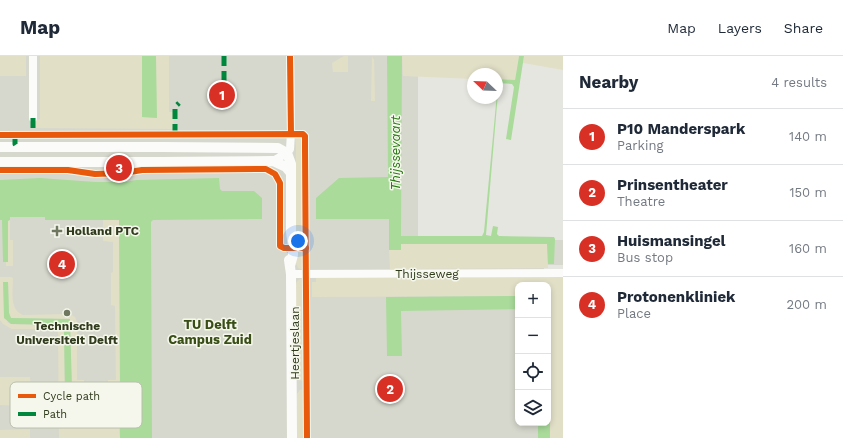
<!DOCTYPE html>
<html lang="en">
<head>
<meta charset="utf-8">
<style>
  :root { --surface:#fff; --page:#f2f2f3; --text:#1f2937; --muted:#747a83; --line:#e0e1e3; --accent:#d93025 }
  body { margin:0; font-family:"Work Sans",sans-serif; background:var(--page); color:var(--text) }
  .controls { position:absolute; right:12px; bottom:12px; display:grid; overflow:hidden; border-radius:8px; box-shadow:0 2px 6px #0003 }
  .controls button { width:36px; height:36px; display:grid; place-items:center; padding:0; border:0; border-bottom:1px solid var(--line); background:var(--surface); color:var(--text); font:20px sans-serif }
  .compass { position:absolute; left:467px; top:12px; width:36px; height:36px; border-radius:50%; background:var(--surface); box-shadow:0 2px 6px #0003; rotate:293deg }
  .you { position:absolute; left:298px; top:185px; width:14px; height:14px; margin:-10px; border:3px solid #fff; border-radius:50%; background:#1a73e8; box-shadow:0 0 0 6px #1a73e833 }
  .badge { display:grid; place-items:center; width:26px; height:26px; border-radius:50%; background:var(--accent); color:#fff; font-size:13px; font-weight:700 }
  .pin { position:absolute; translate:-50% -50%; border:2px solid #fff; box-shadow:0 1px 4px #0006 }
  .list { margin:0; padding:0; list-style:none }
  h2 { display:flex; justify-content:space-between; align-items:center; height:52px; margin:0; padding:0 16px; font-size:17px }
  h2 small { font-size:13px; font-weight:400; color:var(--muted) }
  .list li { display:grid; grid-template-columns:26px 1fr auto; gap:12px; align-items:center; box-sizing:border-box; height:56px; padding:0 16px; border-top:1px solid var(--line) }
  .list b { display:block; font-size:15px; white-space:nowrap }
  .list p { margin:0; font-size:13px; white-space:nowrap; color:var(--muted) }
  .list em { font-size:13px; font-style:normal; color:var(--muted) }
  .icon { flex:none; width:22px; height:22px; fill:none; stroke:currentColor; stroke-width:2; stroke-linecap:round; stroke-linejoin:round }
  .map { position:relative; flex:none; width:563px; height:382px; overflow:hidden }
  header { display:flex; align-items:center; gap:24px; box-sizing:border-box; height:56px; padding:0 20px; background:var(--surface); border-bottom:1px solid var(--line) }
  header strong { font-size:19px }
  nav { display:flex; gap:22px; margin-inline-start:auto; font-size:14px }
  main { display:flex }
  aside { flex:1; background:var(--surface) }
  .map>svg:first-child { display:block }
</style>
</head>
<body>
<header>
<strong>Map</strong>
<nav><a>Map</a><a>Layers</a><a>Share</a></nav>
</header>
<main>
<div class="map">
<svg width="563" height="382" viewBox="0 0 563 382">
  <rect width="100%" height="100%" fill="#e6e6e0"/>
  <path fill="#d7d8cd" d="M0,0H418V184H563V209H544V229H518V367H546V382H0Z"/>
  <g fill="#e2dfc7">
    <rect x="0" y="0" width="26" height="20"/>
    <path d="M40,0H142V61L156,62V0H169V56H173L174,73L35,72V64L40,63Z"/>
    <path d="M344,0H348V16H333L332,7Z"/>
    <path d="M372,0L373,3H374L375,45H371Z"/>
    <path d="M402,0H519L515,24L497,23V18H473V23L403,20Z"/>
    <path d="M524,0H563V14L523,7Z"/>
    <path d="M295,79L301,80L303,83V214L298,212L295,205L296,92Z"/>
    <path d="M8,164H10V184H13V210H6V206H8Z"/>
    <path d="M103,164H120V335H72L70,263L11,262L9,257L8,226L3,227L8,267L11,268L58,269L62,271L64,276L65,340L69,342H119L120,382H59L58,273H12L3,268L0,264V221H11L13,222C13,235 9,254 23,259L71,258L75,261L77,266V324H84V330H108V324H116L115,250L111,249V217L113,216V186L103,185Z"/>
    <path d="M401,188H547L548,212L390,213L389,194H395Z"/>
    <path d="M563,221V382H550V260L548,257V229H518V240L312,241V226H316V222Z"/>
    <path d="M303,222L304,325L298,324L296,320L295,231C296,226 298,223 303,222Z"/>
    <path d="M0,321H30L31,350L0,349Z"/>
    <path d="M304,333V382H296L297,338L300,334Z"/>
    <path d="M30,373V382H0V374Z"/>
  </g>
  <g fill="#aadb9b">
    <path d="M142,0H156L157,62L142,61Z"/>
    <path d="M387,0H402L401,180H482L484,176L497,37H498L486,179L491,180L493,170L498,171L497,178L499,180L554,181L555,183L554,208H548L547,188H401V194H389V163H316V142L339,122L388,121Z"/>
    <path d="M519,0H524L511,84L506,83L514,31L512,28L497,27V23L515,24Z"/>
    <path d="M40,122L96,126H125L136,124L219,122L220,133L222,135H254L262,142V163L153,164L151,166L152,382H120L119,342H69L65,340L64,276L62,271L58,269L11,268L4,262L3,226H8L9,257L11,262L70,263L72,335H120L119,164H45V161H10V164L8,165V206H3L2,164H0V124Z"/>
    <path d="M518,240V253L401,255L402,300H387L386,241Z"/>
    <path d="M548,257L550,260V382H538V367H548Z"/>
  </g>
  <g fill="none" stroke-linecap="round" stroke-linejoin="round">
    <g stroke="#fbfbfa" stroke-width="8">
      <path d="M33,0V62"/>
      <path d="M273,105L287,97L290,93L291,77L290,0"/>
      <path d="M291,218L563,217"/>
    </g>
    <g stroke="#fbfbfa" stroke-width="10">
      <path d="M0,91H162L278,92L287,97L291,108V176L293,192V199L290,210"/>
      <path d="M0,106H162L273,105L286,111L291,117"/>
      <path d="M289,204L291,218L292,382"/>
    </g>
    <g stroke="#00873e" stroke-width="5" stroke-dasharray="10 5" stroke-linecap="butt">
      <path d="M224,0V47"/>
      <path d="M33,62V78"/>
      <path d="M175,78V51L179,47"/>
      <path d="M15,79V88L17,91"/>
    </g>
    <g stroke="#f5f7ec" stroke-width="8">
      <g id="cycleway">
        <path d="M290,0L291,77"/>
        <path d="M0,79L303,78L305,80V93L307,382"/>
        <path d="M0,114H68L95,118L124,117L142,114L266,113L275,118L280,127V190L284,192H306"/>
      </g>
    </g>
    <use href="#cycleway" stroke="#e8590c" stroke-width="6"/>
  </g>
  <g fill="#707761" stroke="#f5f7ec" stroke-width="1.5">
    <path d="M55 169h4v4h4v4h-4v4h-4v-4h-4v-4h4z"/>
    <circle cx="67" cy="257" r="4"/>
  </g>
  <g text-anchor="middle" stroke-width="3" stroke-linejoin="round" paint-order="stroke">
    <g font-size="12" font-weight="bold" fill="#303b1d" stroke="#f5f7ec" text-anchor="start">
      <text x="66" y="179">Holland PTC</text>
      <text x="67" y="274" text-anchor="middle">Technische<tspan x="67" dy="14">Universiteit Delft</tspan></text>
    </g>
    <g font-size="12" fill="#303b1d" stroke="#f5f7ec">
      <text x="427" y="222">Thijsseweg</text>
      <text transform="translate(295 287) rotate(-90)" y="4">Heertjeslaan</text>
    </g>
    <g font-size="13" font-style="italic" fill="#277b12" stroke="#f5f7ec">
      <text transform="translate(395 97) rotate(-90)" y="5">Thijssevaart</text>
    </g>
    <g font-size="13" font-weight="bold" fill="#394e17" stroke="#f5f7ec">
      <text x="210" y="273">TU Delft<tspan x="210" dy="15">Campus Zuid</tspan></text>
    </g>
  </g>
  <rect x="10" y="326" width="132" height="46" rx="6" fill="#f5f7ec" stroke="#babfae" stroke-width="1"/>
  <rect x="18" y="338" width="18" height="4" fill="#e8590c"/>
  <rect x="18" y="356" width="18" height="4" fill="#00873e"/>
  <g font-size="11" fill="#303b1d">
    <text x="43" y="344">Cycle path</text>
    <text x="43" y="362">Path</text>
  </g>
</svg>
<div class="controls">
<button>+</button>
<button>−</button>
<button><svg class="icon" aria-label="locate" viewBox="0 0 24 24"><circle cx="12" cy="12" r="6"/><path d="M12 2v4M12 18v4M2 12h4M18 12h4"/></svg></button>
<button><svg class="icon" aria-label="layers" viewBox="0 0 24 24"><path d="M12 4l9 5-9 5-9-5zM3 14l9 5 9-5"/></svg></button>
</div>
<svg class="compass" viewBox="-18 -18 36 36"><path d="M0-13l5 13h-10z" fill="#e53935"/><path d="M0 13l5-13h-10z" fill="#747a83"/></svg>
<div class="you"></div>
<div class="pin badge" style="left:222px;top:39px">1</div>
<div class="pin badge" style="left:390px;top:333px">2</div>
<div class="pin badge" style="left:119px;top:112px">3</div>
<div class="pin badge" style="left:62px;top:208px">4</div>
</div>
<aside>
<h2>Nearby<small>4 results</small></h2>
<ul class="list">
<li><span class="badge">1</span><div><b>P10 Manderspark</b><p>Parking</p></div><em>140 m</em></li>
<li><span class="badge">2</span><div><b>Prinsentheater</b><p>Theatre</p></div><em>150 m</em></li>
<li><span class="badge">3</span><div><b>Huismansingel</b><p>Bus stop</p></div><em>160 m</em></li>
<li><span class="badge">4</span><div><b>Protonenkliniek</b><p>Place</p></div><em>200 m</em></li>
</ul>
</aside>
</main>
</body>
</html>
